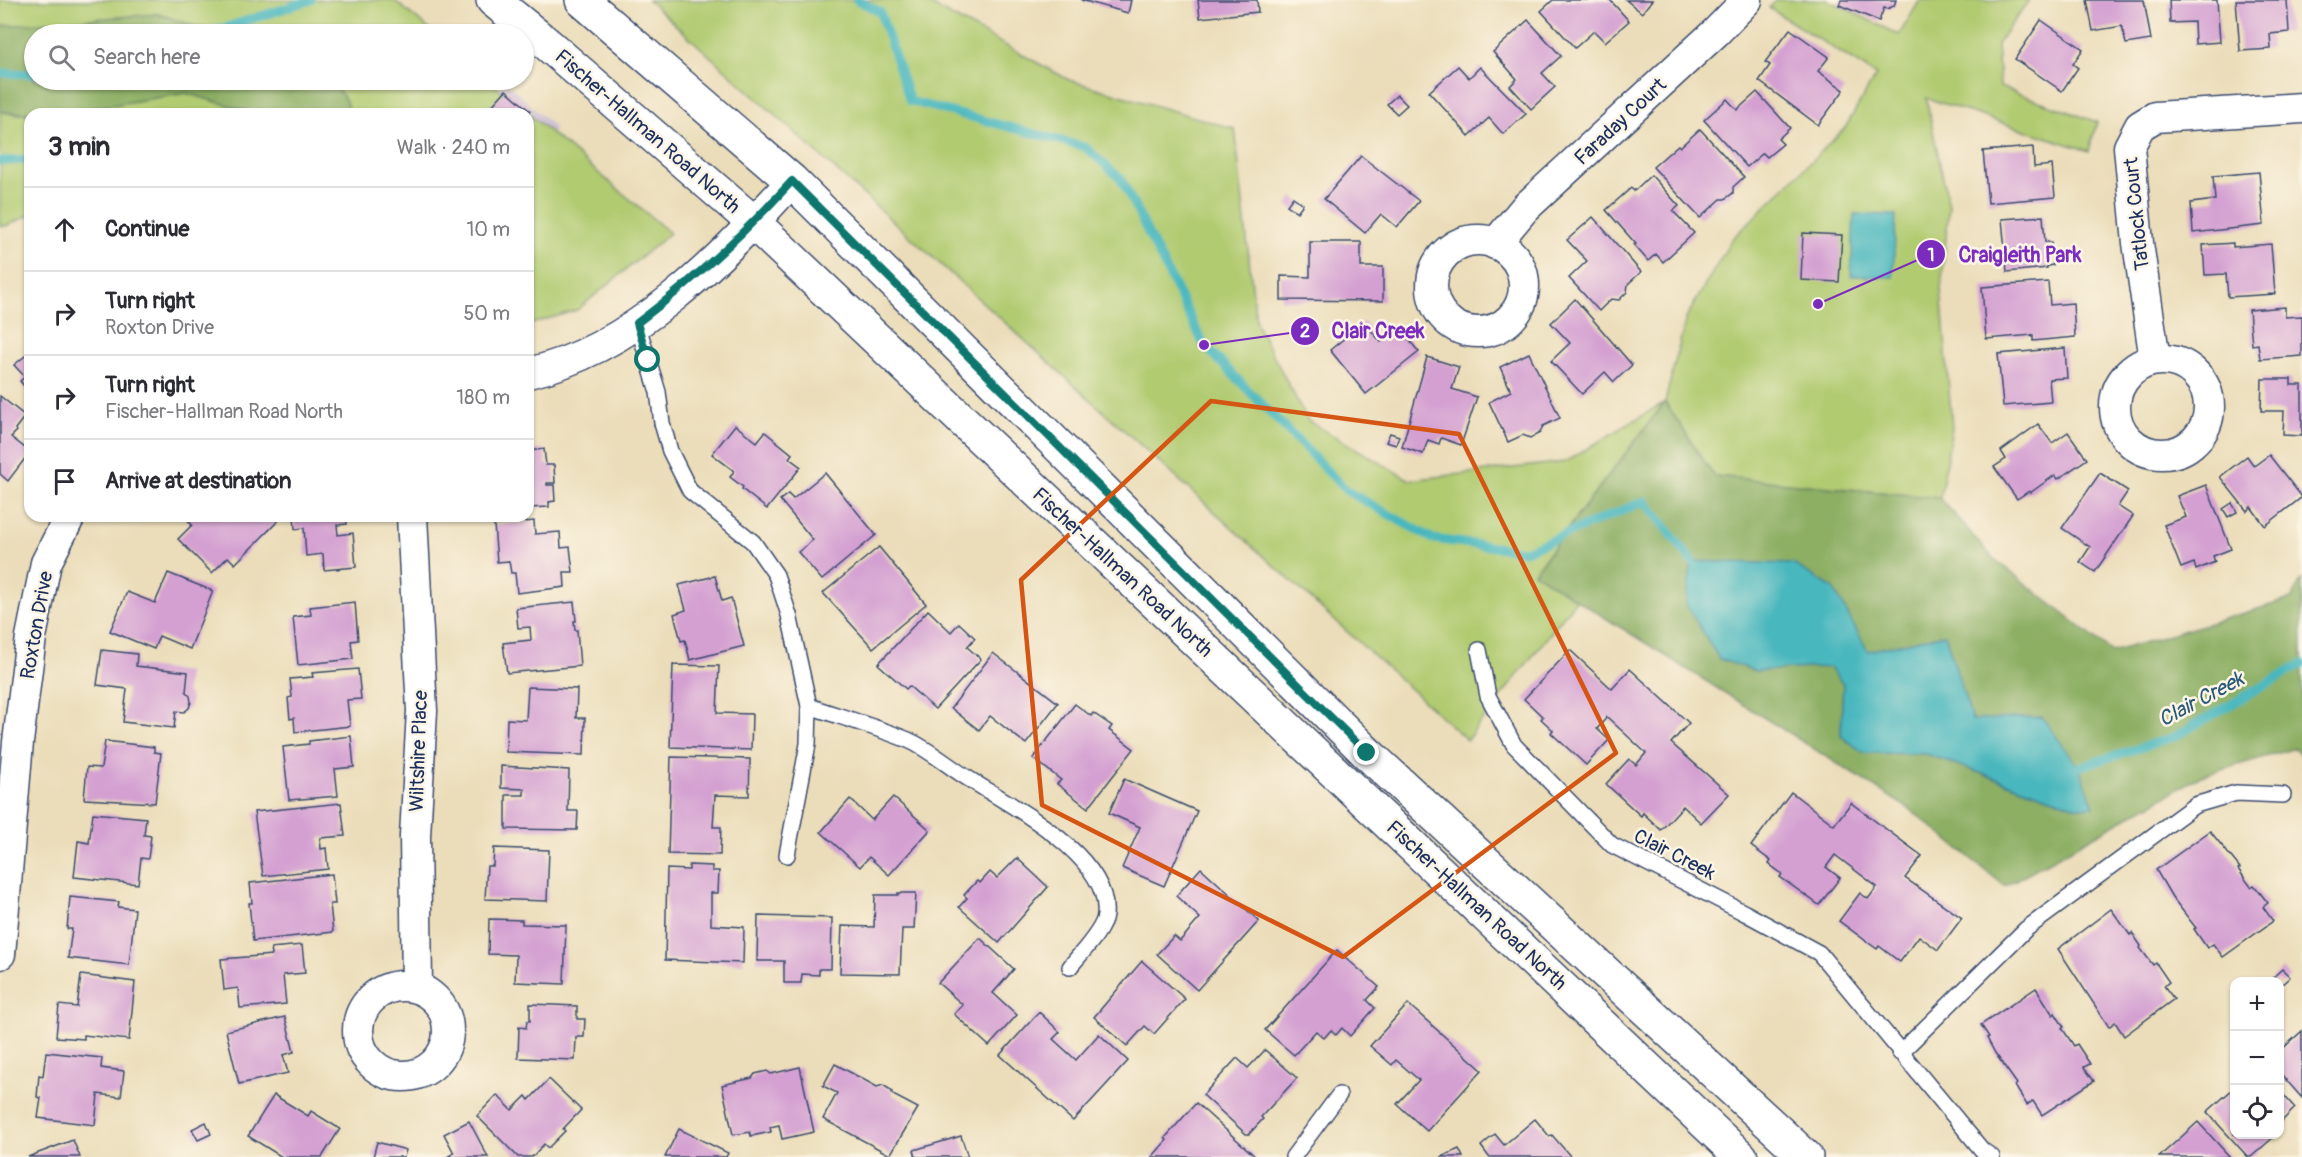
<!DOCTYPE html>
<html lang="en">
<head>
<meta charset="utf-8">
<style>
  :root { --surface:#fff; --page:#f2f2f3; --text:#2b2b33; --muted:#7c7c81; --line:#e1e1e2 }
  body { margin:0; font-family:Pangolin,sans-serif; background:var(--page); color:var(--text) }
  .controls { position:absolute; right:18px; bottom:18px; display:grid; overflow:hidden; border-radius:12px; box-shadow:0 2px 4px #0004 }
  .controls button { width:54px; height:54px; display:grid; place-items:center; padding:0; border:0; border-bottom:2px solid var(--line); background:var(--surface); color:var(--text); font:30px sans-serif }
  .stop { position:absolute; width:18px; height:18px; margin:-14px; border:4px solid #0f766e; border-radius:50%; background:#fff }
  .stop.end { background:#0f766e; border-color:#fff; box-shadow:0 2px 6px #0008 }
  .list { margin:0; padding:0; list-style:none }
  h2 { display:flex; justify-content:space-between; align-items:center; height:78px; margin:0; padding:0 24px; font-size:26px }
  h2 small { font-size:20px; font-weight:400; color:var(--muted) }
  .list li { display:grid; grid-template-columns:39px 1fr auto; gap:18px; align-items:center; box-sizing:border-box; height:84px; padding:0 24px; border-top:2px solid var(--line) }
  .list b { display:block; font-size:22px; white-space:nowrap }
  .list p { margin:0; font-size:20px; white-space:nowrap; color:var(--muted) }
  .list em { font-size:20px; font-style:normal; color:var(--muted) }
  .icon { flex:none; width:33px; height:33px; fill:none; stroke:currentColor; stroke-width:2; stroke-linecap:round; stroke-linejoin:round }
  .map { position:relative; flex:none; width:2302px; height:1157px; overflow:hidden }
  .search { position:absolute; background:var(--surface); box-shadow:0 2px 4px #0004; left:24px; top:24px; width:510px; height:66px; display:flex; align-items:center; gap:15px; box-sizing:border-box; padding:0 21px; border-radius:33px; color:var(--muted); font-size:22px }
  .panel { position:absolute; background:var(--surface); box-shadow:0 2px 4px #0004; left:24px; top:108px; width:510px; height:414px; border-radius:18px }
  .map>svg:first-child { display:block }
</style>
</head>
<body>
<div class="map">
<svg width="2302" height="1157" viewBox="0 0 2302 1157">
  <rect width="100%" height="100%" fill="#fcf5e5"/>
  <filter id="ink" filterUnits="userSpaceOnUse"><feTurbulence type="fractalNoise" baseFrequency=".0167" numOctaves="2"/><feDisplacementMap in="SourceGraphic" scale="12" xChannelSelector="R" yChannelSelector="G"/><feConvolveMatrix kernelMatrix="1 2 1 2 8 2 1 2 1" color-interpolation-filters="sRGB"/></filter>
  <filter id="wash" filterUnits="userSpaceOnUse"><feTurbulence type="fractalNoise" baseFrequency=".008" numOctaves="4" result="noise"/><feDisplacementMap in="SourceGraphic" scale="24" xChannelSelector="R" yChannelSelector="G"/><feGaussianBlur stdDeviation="1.35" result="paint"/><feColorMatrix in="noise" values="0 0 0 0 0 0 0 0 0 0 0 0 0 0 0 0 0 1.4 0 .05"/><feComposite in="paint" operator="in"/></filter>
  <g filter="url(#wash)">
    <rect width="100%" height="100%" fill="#ebddb9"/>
    <path fill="#cdbed3" d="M506,82L555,128L533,152L528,114L482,107Z"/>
    <g fill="#b1cb71" stroke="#667d68" stroke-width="1.5">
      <path d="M0,0H394L435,34H219L158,14L6,27L0,26Z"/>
      <path d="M648,0H922L1069,80L1235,129L1256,323L1308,421L1410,480L1565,462L1665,402L1686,318L1732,239L1845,128L1876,75L1769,8L1775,0H1828L1899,35L1920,0H2029L1997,44L2000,87L2097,122L2089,151L1926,98L1949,206L1941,289L1952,428L1940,498L1714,476L1665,402L1534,572L1577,599L1467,740Z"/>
      <path d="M331,80H488L670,233L577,310L528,325V114H350L345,99Z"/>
      <path d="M186,93L259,114H55Z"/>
      <path d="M0,112L30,115V215L6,226H0Z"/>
    </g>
    <g fill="#8caf63" stroke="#546f60" stroke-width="1.5" fill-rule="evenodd">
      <path d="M158,14L219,34H34V80H331L345,99L350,114H259L186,93L55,114L0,112V26Z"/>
      <path d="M1665,402L1714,476L1940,498L1993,558L2112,652L2291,599L2302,579V757L2295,748L2201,776L2005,886L1911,810L1534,573ZM1833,588L1868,652L1945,635L1972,721L2042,717L2094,806L2077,807L1926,754L1864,752L1841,736L1843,684L1829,667Z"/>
    </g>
    <g fill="#48b7be" stroke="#32738e" stroke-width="1.5">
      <path d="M1854,214L1896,215L1893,277L1851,276Z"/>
      <path d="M1692,561L1793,564L1833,588L1868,651L1945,634L1972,720L2042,717L2079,767L2094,806L2077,807L1926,754L1864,753L1841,736L1843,684L1829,667L1755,671L1719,659L1686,604Z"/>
    </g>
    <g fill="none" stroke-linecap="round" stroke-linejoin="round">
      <g stroke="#48b7be" stroke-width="9">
        <path d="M857,0L880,12L910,101L1085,147L1121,179L1204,345L1347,491L1433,539L1525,551L1645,501L1692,561"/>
        <path d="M205,34L311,0"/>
        <path d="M0,73L34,74"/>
        <path d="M0,161L30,160"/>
        <path d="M2079,767L2174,737L2302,664"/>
      </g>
    </g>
    <g id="blocks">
      <g fill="#d4a0d2">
        <path d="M1081,0H1131L1128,13Z"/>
        <path d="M1198,0H1257L1258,12L1200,18Z"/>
        <path d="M1553,0H1610L1629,21L1605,42L1594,31L1575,48L1541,11Z"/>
        <path d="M1626,0H1652L1642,13Z"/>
        <path d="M1841,0H1896L1894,6L1887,9L1884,8L1879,21L1839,5Z"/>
        <path d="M2087,0H2144L2151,40L2126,44L2122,26L2093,31Z"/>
        <path d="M2169,0H2217L2220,42L2195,44L2194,22L2170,23Z"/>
        <path d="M2236,0H2287L2289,32L2270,34L2271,49L2240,51Z"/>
        <path d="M1528,20L1561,56L1542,73L1555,87L1531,109L1510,86L1517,79L1493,52Z"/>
        <path d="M2041,20L2083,49L2073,64L2078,68L2062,91L2015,59Z"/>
        <path d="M1790,29L1829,57L1818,71L1844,90L1818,125L1759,81L1770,65L1765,62Z"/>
        <path d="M1458,66L1469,78L1480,67L1526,114L1503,134L1489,118L1469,136L1429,92Z"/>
        <path d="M506,90L530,111L527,114H499L491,107Z"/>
        <path d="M1757,92L1790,128L1778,139L1783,144L1767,157L1763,153L1747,167L1704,120L1727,99L1737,110Z"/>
        <path d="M1397,95L1407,105L1397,114L1387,104Z"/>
        <path d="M1700,129L1744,177L1733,187V193L1725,199H1721L1700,218L1653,167L1678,145L1680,147Z"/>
        <path d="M2033,147L2034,167L2052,165L2055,197L1988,203L1983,151Z"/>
        <path d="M1361,156L1419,201L1397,227L1381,214L1365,233L1324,199Z"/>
        <path d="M2259,172L2264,225L2193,233L2191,203L2215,200L2213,176Z"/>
        <path d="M1651,175L1679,206L1673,211L1694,233L1663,262L1656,254L1648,261L1634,245L1636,244L1606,210L1631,188L1634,191Z"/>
        <path d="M1293,197L1303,204L1297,212L1287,205Z"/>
        <path d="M2043,216L2045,242H2051L2053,265L2047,266V268L2007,272L2002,219Z"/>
        <path d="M1593,217L1641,272L1628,284L1627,292L1619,300L1611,299L1599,311L1569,278L1587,261L1567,240Z"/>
        <path d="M1803,233L1842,235L1839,282L1801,280Z"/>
        <path d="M1310,242H1361V267H1383V301L1281,300V276L1310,277Z"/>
        <path d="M2233,243V247L2271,244L2275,294L2228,297L2226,274L2205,275L2203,245Z"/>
        <path d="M2048,282L2050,305L2073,303L2075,337L2033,341V335L1986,339L1982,287Z"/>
        <path d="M1575,299L1632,365L1614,382L1605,372L1582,394L1551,361L1570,343L1551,323Z"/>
        <path d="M2285,307V317L2302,316V356L2260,359L2258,344L2252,345L2249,310Z"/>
        <path d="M1364,322L1381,342L1399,328L1419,352L1366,394L1330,350Z"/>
        <path d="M2065,348L2067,378L2049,379L2051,402L2003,406L1998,354Z"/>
        <path d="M30,352V393L20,381L25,377L14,365Z"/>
        <path d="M1529,353L1560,418L1543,426L1540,433L1530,438L1523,435L1508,442L1489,402L1511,391L1500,367Z"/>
        <path d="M1427,357L1459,367L1452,389L1477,397L1461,445L1441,438L1439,444L1428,440L1423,454L1402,447Z"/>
        <path d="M2262,379H2291V385H2302V436L2283,435L2284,411H2261Z"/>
        <path d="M0,396L25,416L15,429L17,431L11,437L30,452L8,481L0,474Z"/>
        <path d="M2038,424L2052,443L2068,432L2087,459L2058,479L2055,475L2030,493L2029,491L2017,499L1994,467L2006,459L2001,451Z"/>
        <path d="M735,425L757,442L765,432L792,454L789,458L801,467L767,509L742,489L743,487L730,477L734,471L712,454Z"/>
        <path d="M1390,433L1399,436L1396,445L1386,442Z"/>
        <path d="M544,449L546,465H554L555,483H547V485H554L555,501L549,502V507L528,508V451Z"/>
        <path d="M2269,455L2302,497L2265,526L2251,507L2247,511L2220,477L2247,456L2254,466Z"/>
        <path d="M825,473L876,535L822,580L798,552L813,540L780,500L788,494L793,499Z"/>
        <path d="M2100,473L2128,491L2118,506L2133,516L2095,572L2080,562L2090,547L2062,528Z"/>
        <path d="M2206,485L2231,549L2213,556L2215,562L2196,570L2194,563L2181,568L2164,525L2186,517L2177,496Z"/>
        <path d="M2232,503L2237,512L2228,517L2223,509Z"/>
        <path d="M188,516H272L278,521L235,564L228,557L212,573L178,539L192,525L186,518Z"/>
        <path d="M294,516H346L347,524L337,525L338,535L353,533L356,567L324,570L323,554L306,556L304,528L295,529Z"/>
        <path d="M534,521L535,534L560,532L561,548L570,547L573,572H564L565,587L517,593L515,573H511L509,561L497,562L494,525Z"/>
        <path d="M879,547L926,604L873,648L823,593Z"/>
        <path d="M168,573L213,591L190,649L159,636L154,649L110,631L127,592L155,603Z"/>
        <path d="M715,576L722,601L731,598L744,646L690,660L685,640L681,641L674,614L686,610L679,585Z"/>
        <path d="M355,602L358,640L351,641L353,659L298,665L293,617L311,615L310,607Z"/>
        <path d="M574,602L576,621H574L575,630H577L580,666L507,673L503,643L531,640L530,627L518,628L516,608Z"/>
        <path d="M928,610L951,632L959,623L975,638L967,647L981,659L935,709L909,686L906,689L878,664Z"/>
        <path d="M102,650L137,654L136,666L188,672L186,692L190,696L191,702L189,708L184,712L176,711L174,728L123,722L127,689L97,685Z"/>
        <path d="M1570,650L1612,689L1630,669L1689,723L1671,743L1729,794L1701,823L1683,806L1661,830L1643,813L1641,816L1606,784L1629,759L1636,765L1646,753L1607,717L1597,729L1609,740L1586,765L1551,733L1553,730L1541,719L1543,717L1524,699Z"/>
        <path d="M993,653L1058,703L1026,744L990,716L979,730L951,708Z"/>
        <path d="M673,665L719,666L717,713L752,714L751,750L670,747Z"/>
        <path d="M358,669L361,699L347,700L350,726L295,732L294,718L290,719L288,698L292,697L290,679L313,677L312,673Z"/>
        <path d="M528,687L577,689L576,718H585L584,755L506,752L507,719L526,720Z"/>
        <path d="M1075,704L1091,716L1093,713L1112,726L1109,730L1134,749L1088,808L1057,784L1061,780L1033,758Z"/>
        <path d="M351,736L354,767L335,769L338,796L289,800L283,747L309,744V741Z"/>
        <path d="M105,741L154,747V752L161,753L155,803L84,799L87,767L101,768Z"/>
        <path d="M671,757L750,759L749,796L715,795L713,827H721L720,855L668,854Z"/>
        <path d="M501,766L569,770L568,811H578L577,830L506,829V795H524V789L501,788Z"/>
        <path d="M1124,779L1197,811L1164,886L1122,868L1140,827L1109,813Z"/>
        <path d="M1791,792L1834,825L1851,803L1922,856L1905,878L1962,918L1938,950L1919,936L1900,962L1879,946L1877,949L1839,921L1860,893L1868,899L1877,887L1835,855L1826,867L1840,878L1819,905L1780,877L1782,874L1769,864L1771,861L1751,846Z"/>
        <path d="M893,797L930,830L889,875L869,857L860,867L821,832L850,799L872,820Z"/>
        <path d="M341,803L345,836L320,838L321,849L326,848L328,869L263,876L254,812Z"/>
        <path d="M93,813L146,818L144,835L151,836L148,859L141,858L138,884L74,877L78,841L89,843Z"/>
        <path d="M2210,831L2240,868L2238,869L2251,887L2254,885L2268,903L2263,907L2273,921L2223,957L2213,944L2207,948L2194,929L2196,928L2172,897L2156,870Z"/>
        <path d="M494,848L549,850L547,901L485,899L487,866H493Z"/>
        <path d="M1017,858L1048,887L999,943L959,907L967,898L964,895L977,881L980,883L990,872L997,878Z"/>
        <path d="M689,865L712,866V871H719L718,893H711V925L744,927L743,963L665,960L667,869L689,870Z"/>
        <path d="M1201,868L1259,921L1197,990L1157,954L1174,936L1180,941L1200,918L1176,896Z"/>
        <path d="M332,874L335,904H330L333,932L253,941L249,903H252L250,883Z"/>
        <path d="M898,893H916L914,929H902L900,974L840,973L842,926L874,927L875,895H898Z"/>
        <path d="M70,897L119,902L118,907L135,909L129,965L68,958L72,929H67Z"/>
        <path d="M2111,909L2130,935L2132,933L2141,946L2140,948L2153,965L2156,963L2169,982L2164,986L2174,999L2124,1036L2115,1022L2109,1027L2058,949Z"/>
        <path d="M758,916L832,918L831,969H819V975L802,974L801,983H784V961H757Z"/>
        <path d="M489,919L522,920V924L566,925L564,984L515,982L516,955L488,954Z"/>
        <path d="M980,938L1014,969L993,993L1017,1015L989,1046L954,1014L963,1005L938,983Z"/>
        <path d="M302,945L305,973L283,975L286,1004L240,1008L238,988L224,990L221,959L272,955L271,948Z"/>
        <path d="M1337,950L1379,987L1367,1000L1375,1008L1350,1036L1342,1028L1336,1035L1331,1030L1324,1038L1316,1031L1294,1055L1265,1030Z"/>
        <path d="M1142,961L1185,999L1154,1034L1145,1026L1127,1046L1094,1017Z"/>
        <path d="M2282,969L2290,977L2280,986V982H2273L2271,979Z"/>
        <path d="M81,975L135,982L129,1040L84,1035V1039L56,1037L59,1005L77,1007Z"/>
        <path d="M2036,988L2053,1015L2055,1013L2064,1027L2062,1028L2074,1046L2077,1044L2090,1064L2084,1067L2094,1081L2042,1115L2033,1101L2027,1105L2015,1086L2017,1084L1995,1053L1987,1038L1989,1037L1981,1025Z"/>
        <path d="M530,1004L577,1006V1019H585L584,1037H576L575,1060L518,1058L519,1027L526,1028L527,1021H530Z"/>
        <path d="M1408,1004L1482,1070L1427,1131L1397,1104L1419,1080L1396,1060L1392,1065L1370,1046Z"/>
        <path d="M1039,1012L1060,1032L1053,1039L1076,1060L1099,1034L1128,1061L1073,1121L1000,1055Z"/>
        <path d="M285,1017L294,1052L283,1055L288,1073L239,1084L226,1031Z"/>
        <path d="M2302,1031V1098L2280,1073V1051Z"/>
        <path d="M1265,1050L1297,1078L1261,1117L1263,1119L1249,1134H1246L1203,1095L1237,1058L1248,1068Z"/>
        <path d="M46,1052L102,1058L101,1068L124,1071L121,1097L98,1094L95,1125L38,1118L41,1098L37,1097L39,1075L43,1076Z"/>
        <path d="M835,1064L877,1087L883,1085L891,1090L893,1095L918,1108L890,1155L823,1119L837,1093L823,1086Z"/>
        <path d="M800,1067L814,1132L782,1139L779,1125L770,1127L771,1132L751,1136L750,1132L733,1135L722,1085L752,1078L755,1074L767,1071L771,1074Z"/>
        <path d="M549,1079L581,1110L563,1129L565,1131L548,1148L544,1144L532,1157H518L477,1116L497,1095L512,1110L526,1096L529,1100Z"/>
        <path d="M2234,1088V1134L2275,1136L2251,1157H2248L2207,1112Z"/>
        <path d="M2280,1091L2295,1108L2280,1123Z"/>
        <path d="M274,1095L308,1116L311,1111L340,1129L322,1157H282L248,1136Z"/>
        <path d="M1196,1103L1256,1157H1152L1167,1140L1165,1138Z"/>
        <path d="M1535,1119L1549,1136L1552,1135L1571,1157H1489L1481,1146L1495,1134L1504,1145Z"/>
        <path d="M469,1121L488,1157H447L454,1153L444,1134Z"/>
        <path d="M206,1122L211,1134L198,1140L192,1129Z"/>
        <path d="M2198,1122L2230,1157H2159Z"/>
        <path d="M679,1129L728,1153L726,1157H665Z"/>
        <path d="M961,1136L968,1157H916L914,1150Z"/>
        <path d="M73,1140L80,1157H28Z"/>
        <path d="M377,1142L406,1150L404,1157H373Z"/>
        <path d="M1459,1149L1463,1157H1441Z"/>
      </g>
    </g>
  </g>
  <g filter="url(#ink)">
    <use href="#blocks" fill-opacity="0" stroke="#3a496c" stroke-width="1.5"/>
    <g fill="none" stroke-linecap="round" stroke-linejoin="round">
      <g stroke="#3a496c" stroke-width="18">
        <g id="lane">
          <path d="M637,323L658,392L662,423L670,451L690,491L753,542L776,575L789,615L809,706L808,744L787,855"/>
          <path d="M1479,650L1488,696L1514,745L1612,845L1745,913L1819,953L1982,1150L1992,1157"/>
          <path d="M809,706C841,717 876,727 908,740C929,749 949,767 969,779C1011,806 1111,856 1105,915C1104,930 1080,954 1070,967"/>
          <path d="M1900,1053L2026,929L2195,805L2236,793L2283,795"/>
          <path d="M1293,1157L1339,1095"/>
        </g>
      </g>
      <g stroke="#3a496c" stroke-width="33">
        <g id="street">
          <circle cx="1478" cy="286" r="46"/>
          <path d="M1495,244L1525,208L1716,32L1747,0"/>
          <path d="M2155,360L2138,243L2129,147L2140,126L2155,117L2302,108"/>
          <circle cx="2162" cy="407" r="47"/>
          <path d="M528,373C633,350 722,258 792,181"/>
          <path d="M412,516L422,711L415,836L417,987"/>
          <path d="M0,954L18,742L31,637L46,563L70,516"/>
          <circle cx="403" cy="1031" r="45"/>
        </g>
      </g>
      <g stroke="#3a496c" stroke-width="36">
        <g id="secondary">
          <path d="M493,0L546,43L754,223L1741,1157"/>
          <path d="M582,0L792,181L1367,753L1806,1157"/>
        </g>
      </g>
      <use href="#lane" stroke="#fff" stroke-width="15"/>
      <use href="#street" stroke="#fff" stroke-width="30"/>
      <use href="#secondary" stroke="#fff" stroke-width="33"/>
    </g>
  </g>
  <g fill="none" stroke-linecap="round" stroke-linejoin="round" filter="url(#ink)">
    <path stroke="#0f766e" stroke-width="8" d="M648,360L637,323C694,280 744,234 792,181L1367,753"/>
  </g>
  <path fill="none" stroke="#d45514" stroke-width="4.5" stroke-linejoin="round" d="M1211,401L1459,434L1616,753L1343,957L1042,805L1021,580Z"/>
  <g text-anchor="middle" stroke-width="5" stroke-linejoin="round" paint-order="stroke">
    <g font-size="20" fill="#1b2f5e" stroke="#fcf5e5">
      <text transform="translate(1620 121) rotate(-43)" y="7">Faraday Court</text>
      <text transform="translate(648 131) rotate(41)" y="7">Fischer-Hallman Road North</text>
      <text transform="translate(2136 214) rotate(-96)" y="7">Tatlock Court</text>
      <text transform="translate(1123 572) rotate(43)" y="7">Fischer-Hallman Road North</text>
      <text transform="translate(36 625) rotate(-80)" y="7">Roxton Drive</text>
      <text transform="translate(418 751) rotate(-88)" y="7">Wiltshire Place</text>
      <text transform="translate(1675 854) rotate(27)" y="7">Clair Creek</text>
      <text transform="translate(1477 905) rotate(43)" y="7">Fischer-Hallman Road North</text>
    </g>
    <g font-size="21" font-style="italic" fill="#28587b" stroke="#fcf5e5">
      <text transform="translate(2201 699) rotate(-28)" y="7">Clair Creek</text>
    </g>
  </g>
  <path fill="none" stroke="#7b2cbf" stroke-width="2" d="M1818 304L1931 254M1204 345L1305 331"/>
  <g fill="#7b2cbf" stroke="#fcf5e5" stroke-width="2">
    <circle cx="1818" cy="304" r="6"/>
    <circle cx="1204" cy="345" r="6"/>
    <circle cx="1931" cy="254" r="15"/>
    <circle cx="1305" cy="331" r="15"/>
  </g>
  <g font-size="18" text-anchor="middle" font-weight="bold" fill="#fff">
    <text x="1931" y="261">1</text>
    <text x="1305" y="337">2</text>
  </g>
  <g font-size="21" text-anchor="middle" font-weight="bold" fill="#7b2cbf" stroke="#fcf5e5" stroke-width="5" stroke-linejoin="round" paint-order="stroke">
    <text x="2020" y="262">Craigleith Park</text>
    <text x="1378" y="338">Clair Creek</text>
  </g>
</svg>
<div class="controls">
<button>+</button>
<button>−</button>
<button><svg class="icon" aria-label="locate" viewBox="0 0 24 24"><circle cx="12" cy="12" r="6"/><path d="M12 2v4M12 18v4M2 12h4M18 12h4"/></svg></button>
</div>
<div class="stop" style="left:648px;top:360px"></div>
<div class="stop end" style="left:1367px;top:753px"></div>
<div class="search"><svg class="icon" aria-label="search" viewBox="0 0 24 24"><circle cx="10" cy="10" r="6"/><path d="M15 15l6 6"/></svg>Search here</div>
<section class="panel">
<h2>3 min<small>Walk · 240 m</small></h2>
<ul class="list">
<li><svg class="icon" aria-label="ahead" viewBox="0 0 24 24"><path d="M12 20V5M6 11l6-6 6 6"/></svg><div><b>Continue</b></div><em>10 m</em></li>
<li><svg class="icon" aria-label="right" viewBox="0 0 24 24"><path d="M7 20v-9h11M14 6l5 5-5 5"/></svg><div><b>Turn right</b><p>Roxton Drive</p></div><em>50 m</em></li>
<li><svg class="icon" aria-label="right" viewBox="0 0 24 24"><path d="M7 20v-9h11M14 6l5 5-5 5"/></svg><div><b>Turn right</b><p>Fischer-Hallman Road North</p></div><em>180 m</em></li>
<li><svg class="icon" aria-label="arrive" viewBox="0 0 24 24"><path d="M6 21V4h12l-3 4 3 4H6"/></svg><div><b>Arrive at destination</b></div></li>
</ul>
</section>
</div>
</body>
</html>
